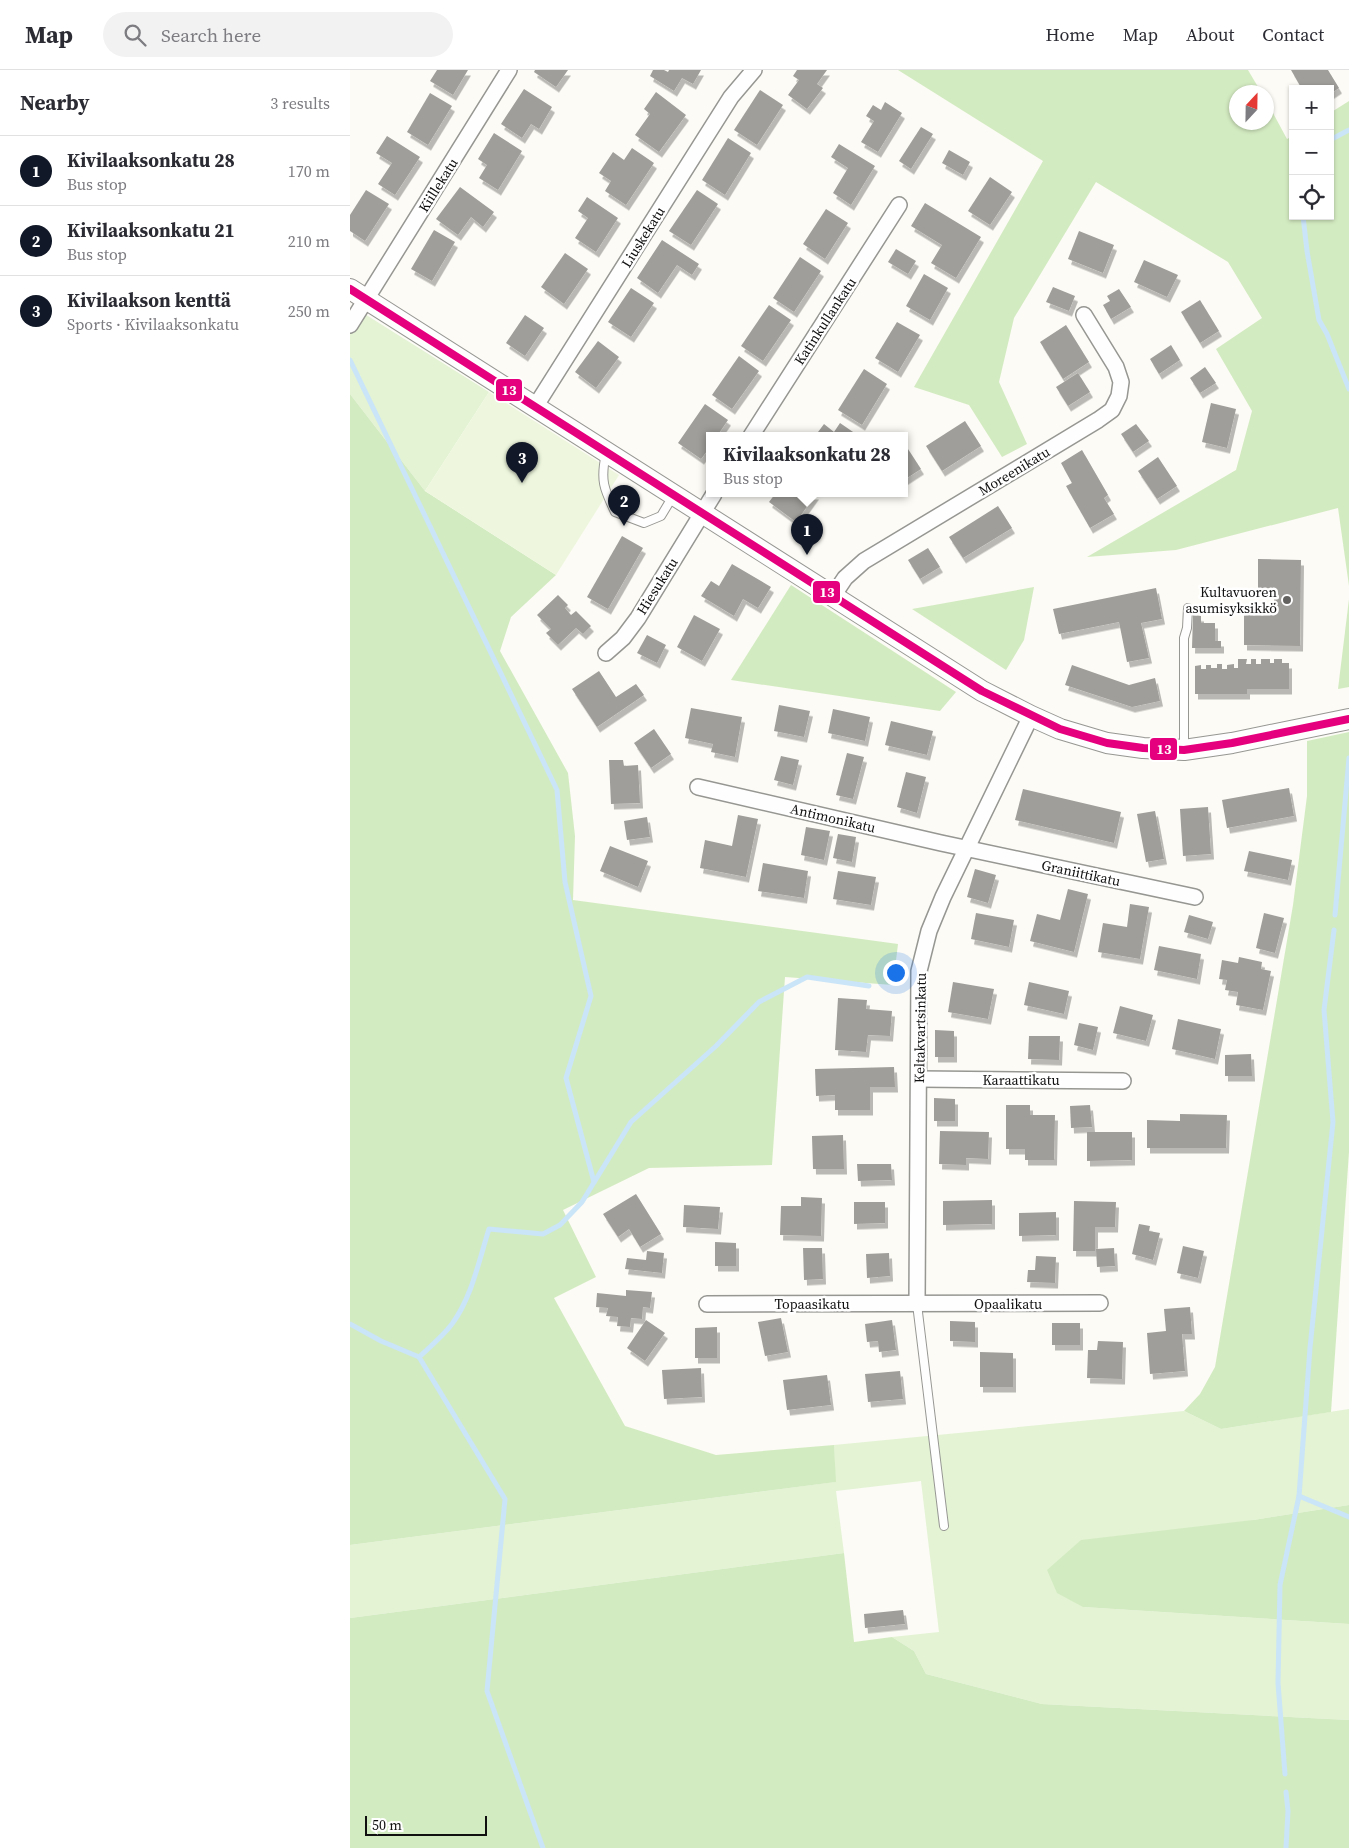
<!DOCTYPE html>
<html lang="en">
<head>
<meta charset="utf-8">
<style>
  :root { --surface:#fff; --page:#f2f2f3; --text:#2b2b33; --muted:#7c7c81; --line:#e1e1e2; --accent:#111827 }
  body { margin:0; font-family:"Source Serif 4",serif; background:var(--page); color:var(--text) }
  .controls { position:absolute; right:15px; top:15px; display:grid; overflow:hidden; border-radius:0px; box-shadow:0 1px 4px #0004 }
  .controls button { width:45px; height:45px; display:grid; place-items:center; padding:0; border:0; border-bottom:1px solid var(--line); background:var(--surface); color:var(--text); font:25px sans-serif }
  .compass { position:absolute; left:879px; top:15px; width:45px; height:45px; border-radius:50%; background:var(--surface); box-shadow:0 1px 4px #0004; rotate:22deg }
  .scale { position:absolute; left:15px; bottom:12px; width:122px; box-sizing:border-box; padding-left:5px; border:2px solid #101010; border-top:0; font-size:14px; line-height:18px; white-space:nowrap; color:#101010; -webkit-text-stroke:4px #fff; paint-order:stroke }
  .you { position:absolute; left:545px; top:902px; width:18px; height:18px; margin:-12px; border:4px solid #fff; border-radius:50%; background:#1a73e8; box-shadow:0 0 0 8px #1a73e833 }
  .badge { display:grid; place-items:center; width:32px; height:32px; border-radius:50%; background:var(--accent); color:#fff; font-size:16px; font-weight:700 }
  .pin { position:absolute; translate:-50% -41px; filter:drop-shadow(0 1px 2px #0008) }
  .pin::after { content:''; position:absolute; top:26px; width:18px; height:15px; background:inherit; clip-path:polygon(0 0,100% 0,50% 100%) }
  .popup { position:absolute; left:356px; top:362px; width:202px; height:65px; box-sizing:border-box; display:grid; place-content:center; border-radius:0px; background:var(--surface); filter:drop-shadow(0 1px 4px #0005); font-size:16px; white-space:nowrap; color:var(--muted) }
  .popup b { font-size:19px; color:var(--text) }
  .popup::after { content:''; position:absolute; left:50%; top:100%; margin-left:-10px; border:10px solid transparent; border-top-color:var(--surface) }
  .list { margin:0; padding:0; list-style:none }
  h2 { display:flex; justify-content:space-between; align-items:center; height:65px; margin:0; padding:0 20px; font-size:21px }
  h2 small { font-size:16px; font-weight:400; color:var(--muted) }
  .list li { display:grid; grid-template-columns:32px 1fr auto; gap:15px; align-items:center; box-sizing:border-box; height:70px; padding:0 20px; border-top:1px solid var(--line) }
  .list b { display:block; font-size:19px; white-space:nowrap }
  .list p { margin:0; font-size:16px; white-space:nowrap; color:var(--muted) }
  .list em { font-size:16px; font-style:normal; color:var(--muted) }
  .icon { flex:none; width:28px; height:28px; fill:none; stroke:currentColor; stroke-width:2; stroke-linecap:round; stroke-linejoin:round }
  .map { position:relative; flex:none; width:999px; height:1778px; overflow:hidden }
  header { display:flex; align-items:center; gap:30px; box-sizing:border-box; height:70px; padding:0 25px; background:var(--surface); border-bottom:1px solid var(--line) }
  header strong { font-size:24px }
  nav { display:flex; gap:28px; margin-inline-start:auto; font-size:18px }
  .search { width:350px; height:45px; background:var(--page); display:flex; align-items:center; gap:12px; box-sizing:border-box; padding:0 18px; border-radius:28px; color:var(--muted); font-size:19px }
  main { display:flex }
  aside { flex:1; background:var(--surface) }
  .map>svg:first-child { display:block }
</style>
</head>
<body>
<header>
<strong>Map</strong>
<div class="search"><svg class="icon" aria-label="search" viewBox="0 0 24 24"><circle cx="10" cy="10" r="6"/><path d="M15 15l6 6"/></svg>Search here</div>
<nav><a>Home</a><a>Map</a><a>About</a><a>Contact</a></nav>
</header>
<main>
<aside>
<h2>Nearby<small>3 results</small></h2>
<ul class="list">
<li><span class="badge">1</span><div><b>Kivilaaksonkatu 28</b><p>Bus stop</p></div><em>170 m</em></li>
<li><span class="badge">2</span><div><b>Kivilaaksonkatu 21</b><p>Bus stop</p></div><em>210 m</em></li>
<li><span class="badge">3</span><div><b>Kivilaakson kenttä</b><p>Sports · Kivilaaksonkatu</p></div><em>250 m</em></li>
</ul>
</aside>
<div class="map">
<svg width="999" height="1778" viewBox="0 0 999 1778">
  <defs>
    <filter id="shadow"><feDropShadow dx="3" dy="5.5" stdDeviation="0" flood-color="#0004"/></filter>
  </defs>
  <rect width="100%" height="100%" fill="#fcfbf5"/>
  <g fill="#e3f3d4">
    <path d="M13,243L139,322L75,421L0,324V263Z"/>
    <path d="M999,1339V1435L903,1450L733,1537L999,1554V1650L692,1634L576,1604L564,1581L542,1567L589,1562L571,1411L486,1421L494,1483L0,1548V1475L485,1412L484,1375L834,1341L871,1359Z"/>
  </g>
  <g fill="#d3ebc1">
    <path d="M548,0H898L911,22H886V52H916L917,32L937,69L943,66V146H980V43L999,31V516L988,438L826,480L737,487L886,400L902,341L866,279L912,248L878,192L746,112L664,248L649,312L677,374L652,387L619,335L564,317L693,91Z"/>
    <path d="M0,324L75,421L206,505L161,547L150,581L218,703L225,766L223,830L548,874L543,915L435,907L422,1095L299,1098L213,1140L246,1207L204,1228L275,1356L366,1385L484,1375L486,1412L0,1475Z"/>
    <path d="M441,515L606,622L590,641L381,610Z"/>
    <path d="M684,517L674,570L656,600L562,539Z"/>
    <path d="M999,529V617L988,619Z"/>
    <path d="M999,662V1082L981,1342L871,1359L834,1341L850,1324L865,1297L943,835L957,726V671Z"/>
    <path d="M999,1435V1554L733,1537L707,1523L697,1500L731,1470L903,1450Z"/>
    <path d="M494,1483L504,1572L542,1567L564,1581L576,1604L692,1634L999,1650V1778H0V1548Z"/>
  </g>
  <path fill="#eef7de" d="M139,322L269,405L206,505L75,421Z"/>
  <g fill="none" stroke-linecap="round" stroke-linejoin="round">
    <g stroke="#cae4f8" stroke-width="5">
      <path d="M980,70L999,60"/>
      <path d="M953,146L957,181L969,250L977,264L999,319"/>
      <path d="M0,290L207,720L215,812L241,926L216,1008L244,1112"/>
      <path d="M985,845L999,688"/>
      <path d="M0,1254L31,1271L69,1287L155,1429L137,1621L193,1778"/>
      <path d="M69,1287C81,1276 93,1266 102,1254C122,1227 129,1190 139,1159L193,1164L210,1155L232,1132L281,1052L366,976L409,932L457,907L519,916"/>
      <path d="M949,1426L999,1447"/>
      <path d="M935,1704L928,1613L930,1515L949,1426L960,1278L983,1052L974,940L984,860"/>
      <path d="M936,1778L938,1741L936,1722"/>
    </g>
  </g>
  <g fill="#a09e9a" filter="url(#shadow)">
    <path d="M87,0H118L103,25L80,11Z"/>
    <path d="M185,0H218L206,17L184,2Z"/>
    <path d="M303,0H314L318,2L319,0H351L343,14L332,8L324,21L300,6Z"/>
    <path d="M447,0H477L467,14L473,18L457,39L438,25L449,10L443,6Z"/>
    <path d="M941,0H978L989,18L980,24V19H952Z"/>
    <path d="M174,19L202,37L189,59L181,54L172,68L151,54Z"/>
    <path d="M410,20L433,35L407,75L384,60Z"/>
    <path d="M306,22L336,45L309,82L285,65L300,44L294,39Z"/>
    <path d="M80,23L102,36L78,75L57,62Z"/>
    <path d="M535,32L552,43L528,82L511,72L524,51L516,46L523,35L531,40Z"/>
    <path d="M571,57L583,64L561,99L549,91Z"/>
    <path d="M144,63L172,81L148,120L129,108L137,95L128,89Z"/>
    <path d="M37,66L70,87L45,125L28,114L42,93L26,83Z"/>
    <path d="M378,68L401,83L375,125L352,110Z"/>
    <path d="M489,74L525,96L501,135L483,123L498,98L481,87Z"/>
    <path d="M282,78L304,93L276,135L255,121L261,111L249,103L263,82L274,90Z"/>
    <path d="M599,80L620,92L613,105L592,93Z"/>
    <path d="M640,107L662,122L640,155L618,141Z"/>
    <path d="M110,117L144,142L133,157L121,147L108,165L86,149Z"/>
    <path d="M16,120L39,134L15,171L0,161V145Z"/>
    <path d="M347,120L368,134L341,175L319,161Z"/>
    <path d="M237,127L268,148L246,182L225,168L238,148L228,141Z"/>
    <path d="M575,133L631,167L606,208L581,193L592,175L561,156Z"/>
    <path d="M476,139L498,153L475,189L453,174Z"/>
    <path d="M84,160L105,172L82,211L61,199Z"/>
    <path d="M729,161L764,175L753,203L718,189Z"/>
    <path d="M312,170L349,194L342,205L327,195L308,223L287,208Z"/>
    <path d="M546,179L566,191L558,204L538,192Z"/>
    <path d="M215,183L238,199L214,234L191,217Z"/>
    <path d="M450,187L471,201L444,242L423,228Z"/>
    <path d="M794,190L828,205L817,227L784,212Z"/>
    <path d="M574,204L598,218L580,250L556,236Z"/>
    <path d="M703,217L725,226L719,241L696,232Z"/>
    <path d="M281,218L304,233L281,267L258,252Z"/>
    <path d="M769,219L781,237L761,249L753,235L760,231L757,226Z"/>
    <path d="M850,230L869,261L850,273L831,242Z"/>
    <path d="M419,235L441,250L413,291L391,276Z"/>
    <path d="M175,245L194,258L175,286L156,273Z"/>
    <path d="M547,252L570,265L548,302L525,288Z"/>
    <path d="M716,255L739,292L713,309L690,272Z"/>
    <path d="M248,271L269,287L246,318L225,302Z"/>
    <path d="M821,275L830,290L809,304L800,289Z"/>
    <path d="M389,286L409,301L382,339L362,325Z"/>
    <path d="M855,297L866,313L850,323L840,308Z"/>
    <path d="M514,299L537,314L512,355L488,340Z"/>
    <path d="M728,303L740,322L718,336L706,317Z"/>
    <path d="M861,333L886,339L877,378L852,372Z"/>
    <path d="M355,334L378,350L367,366H360V377L351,389L328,373Z"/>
    <path d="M615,351L631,376L592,401L576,376Z"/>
    <path d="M490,353L506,364L505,366H465L474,354L484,362Z"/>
    <path d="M786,354L799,371L783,382L771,364Z"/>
    <path d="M558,379L571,399L554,410V381Z"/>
    <path d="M732,380L758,425L754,428L764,444L740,458L716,416L722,413L711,393Z"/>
    <path d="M808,387L827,416L807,429L788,401Z"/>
    <path d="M425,424H466L446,452L419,432Z"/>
    <path d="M648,436L662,458L613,488L599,467Z"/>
    <path d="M272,466L293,478L258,539L237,527Z"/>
    <path d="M578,478L590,497L570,509L558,490Z"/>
    <path d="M908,489L951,490L950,576L894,575V539H924V521L908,520Z"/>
    <path d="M382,494L421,517L408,538L393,529L384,546L351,526L361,511L369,516Z"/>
    <path d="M806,518L812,549L791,553L799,588L777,592L769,552L709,564L703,539Z"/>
    <path d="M208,525L218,535L215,538L221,545L226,541L241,556L233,564L226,558L208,575L196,563L201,559L187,545Z"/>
    <path d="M344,545L370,559L352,591L327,577Z"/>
    <path d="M843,545L851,546V553H865V571H871V578H842Z"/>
    <path d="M297,565L316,575L307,593L287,583Z"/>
    <path d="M888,589H897L896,594H901V589H906V594H911V589H920V593H924V589H932V593H939V619H897V624H845V596L851,595V599H856V595H861V598H867V594H872V599H877V595L884,594V598H888Z"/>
    <path d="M722,595L779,615L805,608L810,631L782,637L715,615Z"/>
    <path d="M249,601L266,627L286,614L294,625L247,657L222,619Z"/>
    <path d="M429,635L460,641L454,667L424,661Z"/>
    <path d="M341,638L392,647L385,687L361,682L363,674L335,668Z"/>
    <path d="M483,639L520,647L515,671L478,663Z"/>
    <path d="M541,651L583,661L577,685L535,675Z"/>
    <path d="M304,659L321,684L301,698L284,673Z"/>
    <path d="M497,683L514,687L503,729L486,725Z"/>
    <path d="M431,686L449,690L443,715L424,710Z"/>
    <path d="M259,690H273L274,696L288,695L290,733L261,734Z"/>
    <path d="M556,702L576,707L567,743L547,737Z"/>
    <path d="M939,718L944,746L877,758L872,730Z"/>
    <path d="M673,719L771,742L764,773L665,750Z"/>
    <path d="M858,737L861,784L833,786L830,739Z"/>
    <path d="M805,741L814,789L796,792L787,744Z"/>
    <path d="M388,745L408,749L396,807L350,798L355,770L382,776Z"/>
    <path d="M297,747L300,767L277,770L274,751Z"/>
    <path d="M456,757L480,761L474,790L451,785Z"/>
    <path d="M488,764L506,767L502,792L483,788Z"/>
    <path d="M260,776L298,791L288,817L250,801Z"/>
    <path d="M899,781L942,790L938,810L894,801Z"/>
    <path d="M413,793L458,801L454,828L408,821Z"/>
    <path d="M625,799L646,805L638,833L617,827Z"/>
    <path d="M488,801L526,807L521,835L483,829Z"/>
    <path d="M718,819L738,824L724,882L680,871L687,844L710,850Z"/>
    <path d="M780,834L799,837L790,889L748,882L753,853L777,857Z"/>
    <path d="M626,843L664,850L659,877L621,869Z"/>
    <path d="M914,843L934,848L925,883L906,878Z"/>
    <path d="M839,845L863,852L858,869L834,862Z"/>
    <path d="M809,876L851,884L847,909L804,900Z"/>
    <path d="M889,887L912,892L911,899L921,901L913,940L886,935L888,922L875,920L877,910L869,909L872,890L888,893Z"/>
    <path d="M603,912L644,919L638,949L598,942Z"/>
    <path d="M679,912L719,921L714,944L674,935Z"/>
    <path d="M488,928L517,930L516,939L542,941L540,966L518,965L516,982L485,980Z"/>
    <path d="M770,936L803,945L796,971L763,963Z"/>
    <path d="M828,949L871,959L865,989L822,979Z"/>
    <path d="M729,953L748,957L743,980L724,975Z"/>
    <path d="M585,960L604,961V987H585Z"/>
    <path d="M679,966H710L709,990L678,989Z"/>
    <path d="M901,984L902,1006H875V985Z"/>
    <path d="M544,997L545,1017H520V1040H485V1025L466,1026L465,999Z"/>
    <path d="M584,1028L605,1029V1051H584Z"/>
    <path d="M656,1035H680V1045H705L704,1090H675V1079H656Z"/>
    <path d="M740,1035L742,1057L721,1058L720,1036Z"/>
    <path d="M830,1044L877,1045L876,1078H797V1050L830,1051Z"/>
    <path d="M590,1061L639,1062L638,1089L616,1088V1095L589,1094Z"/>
    <path d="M737,1062H782V1090L737,1091Z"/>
    <path d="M493,1065L494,1099H463L462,1066Z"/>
    <path d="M507,1094H541L542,1110L508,1111Z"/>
    <path d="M286,1124L311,1164L290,1177L279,1159L268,1167L253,1144Z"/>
    <path d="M451,1127L472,1128L471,1166L430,1165L431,1136H451Z"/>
    <path d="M642,1130V1154L593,1155V1131Z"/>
    <path d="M724,1131L766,1132L765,1157H745V1181H723Z"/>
    <path d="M504,1132H535V1153L504,1154Z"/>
    <path d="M334,1135L370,1137L368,1159L333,1157Z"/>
    <path d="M706,1142V1165L669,1166V1143Z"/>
    <path d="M789,1154L800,1156L799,1161L810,1163L803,1190L782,1184Z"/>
    <path d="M365,1172L386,1173V1196H365Z"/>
    <path d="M833,1176L854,1181L848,1208L827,1203Z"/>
    <path d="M453,1178H472L473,1209L454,1210Z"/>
    <path d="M764,1178L765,1196L747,1197L746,1179Z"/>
    <path d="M297,1181L314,1183L312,1203L275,1199L277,1188L296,1190Z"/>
    <path d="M539,1183L540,1206L517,1208L516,1184Z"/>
    <path d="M686,1186L706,1187L705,1213L677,1212L678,1200H685Z"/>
    <path d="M276,1220L302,1222L300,1238L293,1237L292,1249L281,1248L280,1257L267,1256L268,1247L256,1246L258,1238L246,1237L247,1223L276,1226Z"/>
    <path d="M840,1237L842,1264H832L835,1301L800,1304L797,1263L816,1261L814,1239Z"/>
    <path d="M431,1248L438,1282L415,1286L408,1252Z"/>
    <path d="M296,1250L315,1263L295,1291L277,1278Z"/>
    <path d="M542,1250L546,1280L529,1282L528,1271L517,1272L515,1254Z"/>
    <path d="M600,1251L625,1252V1272L600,1271Z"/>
    <rect x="702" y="1253" width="28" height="22"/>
    <path d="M367,1257V1288H345V1258Z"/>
    <path d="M748,1271L773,1272L772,1309L737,1308L738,1280H747Z"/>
    <path d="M630,1282L663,1283V1317H630Z"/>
    <path d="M351,1298L352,1327L314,1329L312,1300Z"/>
    <path d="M550,1301L553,1329L518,1332L515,1304Z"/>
    <path d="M477,1305L481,1335L437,1340L433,1310Z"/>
    <path d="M553,1540L555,1554L515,1558L514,1544Z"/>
  </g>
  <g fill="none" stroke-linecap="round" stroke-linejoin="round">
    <g stroke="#969693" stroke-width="10">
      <g id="service">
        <path d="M256,384C250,410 254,419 265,442L294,453L311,446L323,426"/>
        <path d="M834,680V568L837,558L838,538"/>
        <path d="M567,1234L594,1456"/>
      </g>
    </g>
    <g stroke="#969693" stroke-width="18">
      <g id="minor">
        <path d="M0,255L159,0"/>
        <path d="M185,337L381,27L404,0"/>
        <path d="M401,366L549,135"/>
        <path d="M483,526L495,508L514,491L748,350L762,340L769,326L771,312L766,297L734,245"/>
        <path d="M256,583L273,568L288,548L364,424"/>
        <path d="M348,717L591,773L845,827"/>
        <path d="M569,1009L773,1011"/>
        <path d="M357,1234L750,1233"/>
        <path d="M567,1234L569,901L579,861L593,827L681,646"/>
      </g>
    </g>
    <g stroke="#969693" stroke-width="22">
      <path id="tertiary" d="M0,219L632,621L681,646L710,659L757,673L793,678L834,680L882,673L999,649"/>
    </g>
    <use href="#service" stroke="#fffefe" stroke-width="8"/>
    <use href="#minor" stroke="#fffefe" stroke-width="15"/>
    <use href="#tertiary" stroke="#fffefe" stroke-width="20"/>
    <g stroke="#fff" stroke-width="11">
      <path id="bus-1" d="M0,219L632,621L710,659L757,673L793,678L834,680L882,673L999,649"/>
    </g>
    <use href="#bus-1" stroke="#e5007d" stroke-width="8"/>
  </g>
  <circle fill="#636260" stroke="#fff" stroke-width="2" cx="937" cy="530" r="5"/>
  <g text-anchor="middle" stroke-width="5" stroke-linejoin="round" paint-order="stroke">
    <g font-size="14" fill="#101010" stroke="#fff">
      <text transform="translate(88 115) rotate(-58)" y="5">Kiillekatu</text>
      <text transform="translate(293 167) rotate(-58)" y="5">Liuskekatu</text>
      <text transform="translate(475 251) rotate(-57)" y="5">Katinkullankatu</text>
      <text transform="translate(664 401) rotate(-31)" y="5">Moreenikatu</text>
      <text transform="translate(307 516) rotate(-58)" y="5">Hiesukatu</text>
      <text transform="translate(483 748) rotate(13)" y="5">Antimonikatu</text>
      <text transform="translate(731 803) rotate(12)" y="5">Graniittikatu</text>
      <text transform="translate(570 958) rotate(-89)" y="5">Keltakvartsinkatu</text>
      <text x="671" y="1015">Karaattikatu</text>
      <text x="462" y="1239">Topaasikatu</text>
      <text x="658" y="1239">Opaalikatu</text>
    </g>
    <g font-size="14" fill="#101010" stroke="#fff" text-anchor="end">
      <text x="927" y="527">Kultavuoren<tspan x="927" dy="16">asumisyksikkö</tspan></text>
    </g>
  </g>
  <g stroke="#fff" stroke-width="2">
    <rect x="145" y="308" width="28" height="24" rx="5" fill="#e5007d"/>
    <rect x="462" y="510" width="29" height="24" rx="5" fill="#e5007d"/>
    <rect x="799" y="667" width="29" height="24" rx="5" fill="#e5007d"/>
  </g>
  <g font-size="14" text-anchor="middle" font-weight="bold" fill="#fff">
    <text x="159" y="325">13</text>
    <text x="477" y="527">13</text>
    <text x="814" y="684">13</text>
  </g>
</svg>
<div class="controls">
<button>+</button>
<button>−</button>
<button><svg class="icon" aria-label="locate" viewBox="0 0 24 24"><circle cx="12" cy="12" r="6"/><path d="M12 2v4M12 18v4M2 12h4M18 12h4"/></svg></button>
</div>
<svg class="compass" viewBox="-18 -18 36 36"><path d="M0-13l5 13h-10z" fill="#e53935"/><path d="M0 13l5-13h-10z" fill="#7c7c81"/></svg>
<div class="scale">50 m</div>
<div class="you"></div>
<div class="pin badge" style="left:457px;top:485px">1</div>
<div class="popup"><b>Kivilaaksonkatu 28</b>Bus stop</div>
<div class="pin badge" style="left:274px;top:456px">2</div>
<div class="pin badge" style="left:172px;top:413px">3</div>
</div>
</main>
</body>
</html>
